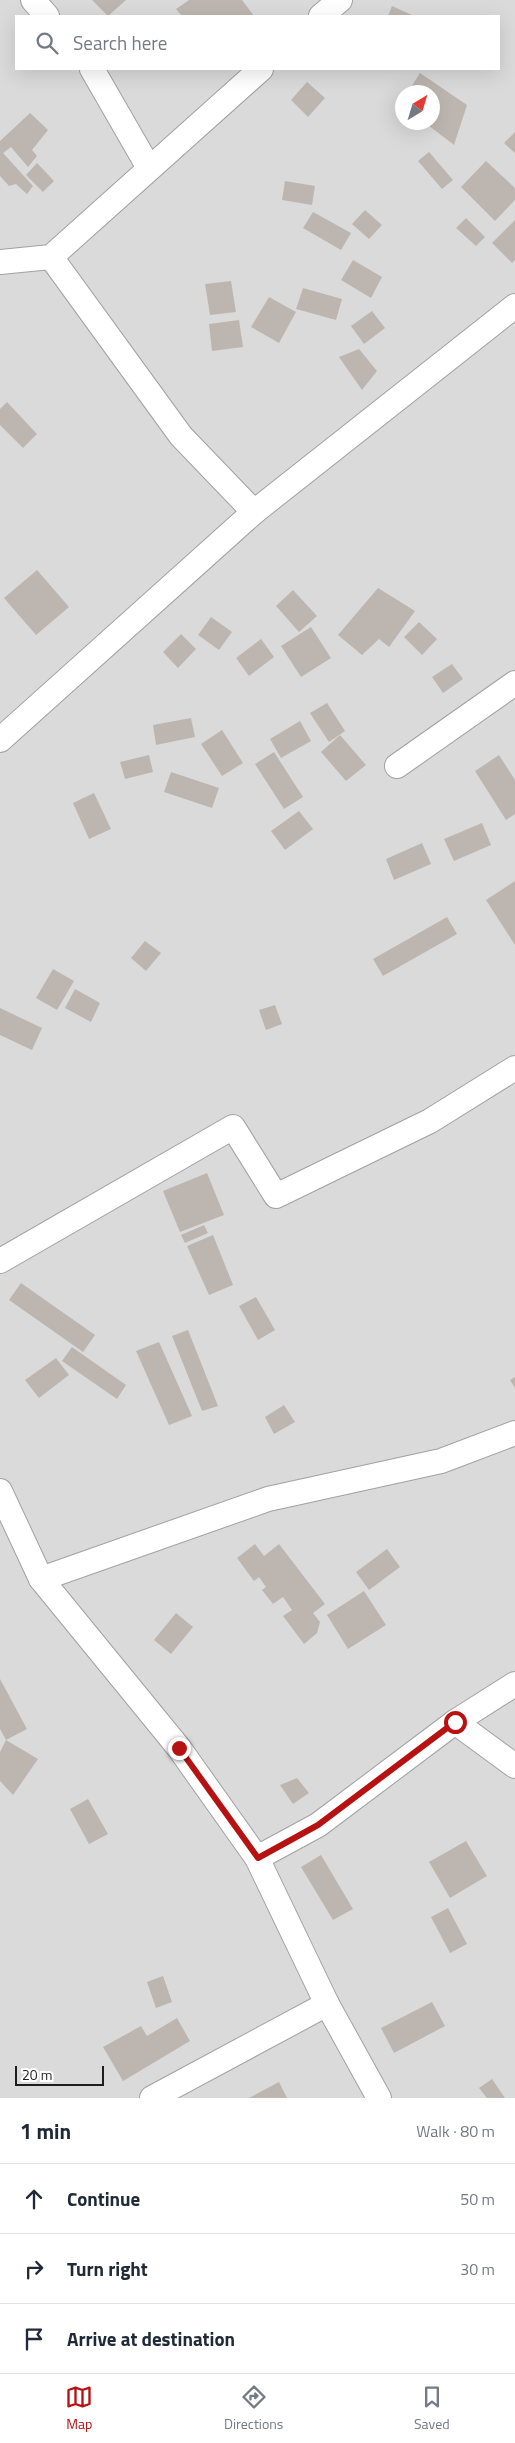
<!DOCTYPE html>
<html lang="en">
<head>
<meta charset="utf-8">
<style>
  :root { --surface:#fff; --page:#f6f6f7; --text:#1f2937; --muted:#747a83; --line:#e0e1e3; --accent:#b71212 }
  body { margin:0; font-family:"Titillium Web",sans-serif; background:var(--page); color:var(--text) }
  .compass { position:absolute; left:395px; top:85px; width:45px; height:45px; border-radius:50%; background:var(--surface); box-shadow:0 5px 20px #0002; rotate:38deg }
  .scale { position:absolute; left:15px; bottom:12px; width:89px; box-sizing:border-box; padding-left:5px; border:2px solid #1d1d1d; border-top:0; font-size:14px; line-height:18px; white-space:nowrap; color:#1d1d1d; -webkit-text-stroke:4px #fff; paint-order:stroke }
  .stop { position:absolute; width:15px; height:15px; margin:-11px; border:4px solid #b71212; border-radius:50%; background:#fff }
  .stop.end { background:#b71212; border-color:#fff; box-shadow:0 1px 5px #0008 }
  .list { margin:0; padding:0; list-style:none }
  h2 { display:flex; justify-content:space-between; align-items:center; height:65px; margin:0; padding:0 20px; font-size:21px }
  h2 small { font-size:16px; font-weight:400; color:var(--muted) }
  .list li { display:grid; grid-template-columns:32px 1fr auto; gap:15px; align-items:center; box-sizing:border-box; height:70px; padding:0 20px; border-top:1px solid var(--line) }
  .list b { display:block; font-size:19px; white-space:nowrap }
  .list em { font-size:16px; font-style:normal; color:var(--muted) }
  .icon { flex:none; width:28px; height:28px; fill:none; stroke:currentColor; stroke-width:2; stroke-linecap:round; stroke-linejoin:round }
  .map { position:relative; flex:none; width:515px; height:2098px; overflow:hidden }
  .search { position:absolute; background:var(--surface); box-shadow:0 5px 20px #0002; left:15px; right:15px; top:15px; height:55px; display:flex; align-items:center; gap:12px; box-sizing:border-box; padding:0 18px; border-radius:0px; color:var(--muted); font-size:19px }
  .sheet { height:275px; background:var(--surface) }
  nav { display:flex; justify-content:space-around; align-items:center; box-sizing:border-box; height:70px; border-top:1px solid var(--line); background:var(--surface); font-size:14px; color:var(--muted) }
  nav a { display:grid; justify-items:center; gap:2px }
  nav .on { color:var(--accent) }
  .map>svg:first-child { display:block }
</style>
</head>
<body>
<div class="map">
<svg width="515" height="2098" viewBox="0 0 515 2098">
  <rect width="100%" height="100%" fill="#edeae3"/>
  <path fill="#dbdada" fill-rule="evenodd" d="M0,0H515V2098H0ZM16,16H499V69H16ZM402,92H432V122H402Z"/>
  <g fill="#bdb6b0">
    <path d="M92,0H126L108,16Z"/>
    <path d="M189,0H242L254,16H182L176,9Z"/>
    <path d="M392,6L414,16H388Z"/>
    <path d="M420,73L467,105L454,145L424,122H432V92H408Z"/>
    <path d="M307,82L325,98L308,117L291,100Z"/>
    <path d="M30,113L48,130L32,150L37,156L28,167L11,147L3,153L33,186L27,194L16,184L9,186L0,176V141Z"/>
    <path d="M515,132V153L504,143Z"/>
    <path d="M429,152L453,180L442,189L418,161Z"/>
    <path d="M486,161L515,188V200L495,221L461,187Z"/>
    <path d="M37,163L54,181L43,192L26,175Z"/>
    <path d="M285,181L315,186L312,205L282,200Z"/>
    <path d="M365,210L382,225L369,239L352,224Z"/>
    <path d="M313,212L351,233L341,250L303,228Z"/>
    <path d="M466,218L485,237L476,246L456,228Z"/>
    <path d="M515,220V260L512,263L492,243Z"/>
    <path d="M353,260L382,277L371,298L341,280Z"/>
    <path d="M231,281L236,312L210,315L205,284Z"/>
    <path d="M303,288L342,299L336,320L296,309Z"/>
    <path d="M269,297L296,312L279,343L251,327Z"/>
    <path d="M372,311L385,328L364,344L351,326Z"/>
    <path d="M239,320L243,347L212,351L209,324Z"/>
    <path d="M359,349L377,371L362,390L339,357Z"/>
    <path d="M7,402L37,434L23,448L0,425V409Z"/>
    <path d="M37,570L69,607L36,635L4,598Z"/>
    <path d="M378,588L415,611L389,647L379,639L362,655L338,635Z"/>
    <path d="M293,590L317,616L299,632L276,606Z"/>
    <path d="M211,617L232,632L219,650L198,635Z"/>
    <path d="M419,622L437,639L422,655L404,637Z"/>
    <path d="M311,627L331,658L301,677L281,646Z"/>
    <path d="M181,634L196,649L178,668L163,652Z"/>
    <path d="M261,639L274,657L249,676L236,658Z"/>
    <path d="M452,664L463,679L443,693L432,677Z"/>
    <path d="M327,703L345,731L329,742L310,713Z"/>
    <path d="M191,718L195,737L156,745L153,725Z"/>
    <path d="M300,721L311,741L281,758L270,739Z"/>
    <path d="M222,730L243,763L222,776L201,744Z"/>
    <path d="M340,735L366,765L346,781L321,752Z"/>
    <path d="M274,752L303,797L284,809L255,764Z"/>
    <path d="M149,755L153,772L125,779L120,762Z"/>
    <path d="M499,755L515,780V814L506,820L475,771Z"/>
    <path d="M171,772L219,788L212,808L164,792Z"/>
    <path d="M94,793L111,829L89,839L73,803Z"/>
    <path d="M299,811L313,829L285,850L271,831Z"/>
    <path d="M482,823L491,845L454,861L444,839Z"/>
    <path d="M422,843L431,864L394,880L386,859Z"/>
    <path d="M515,881V945L486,900Z"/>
    <path d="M447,917L457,934L383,976L373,959Z"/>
    <path d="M145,941L161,953L146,971L131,958Z"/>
    <path d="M53,969L74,981L57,1010L36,998Z"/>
    <path d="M75,989L100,1003L91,1022L65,1008Z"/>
    <path d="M275,1005L282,1024L266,1030L259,1010Z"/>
    <path d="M0,1008L42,1028L32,1050L0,1035Z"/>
    <path d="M207,1173L224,1215L180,1232L163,1191Z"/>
    <path d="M204,1225L208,1233L185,1243L181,1235Z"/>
    <path d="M213,1235L233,1285L209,1295L187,1246Z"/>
    <path d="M21,1283L95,1335L83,1352L9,1300Z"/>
    <path d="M256,1297L275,1330L258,1340L239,1306Z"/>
    <path d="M188,1330L218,1406L202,1411L172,1336Z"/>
    <path d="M159,1342L192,1416L169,1425L136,1351Z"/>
    <path d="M72,1347L126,1385L117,1399L62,1361Z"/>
    <path d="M56,1358L69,1375L39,1398L25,1380Z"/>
    <path d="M515,1377V1388L510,1380Z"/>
    <path d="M284,1405L295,1422L274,1434L265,1417Z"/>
    <path d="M255,1544L264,1556L279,1544L325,1604L313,1613L320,1622L317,1633L304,1644L283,1616L292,1610L283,1597L273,1604L262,1590L266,1587L259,1577L254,1581L237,1558Z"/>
    <path d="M387,1549L400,1567L369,1590L356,1572Z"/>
    <path d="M364,1591L386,1625L348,1649L327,1615Z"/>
    <path d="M176,1613L193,1627L171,1654L154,1640Z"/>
    <path d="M0,1679L27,1729L6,1740L0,1729Z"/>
    <path d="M6,1740L38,1759L13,1795L0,1781V1752Z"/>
    <path d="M297,1778L309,1793L293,1804L280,1785Z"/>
    <path d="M88,1799L108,1834L89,1844L70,1809Z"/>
    <path d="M466,1841L487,1876L450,1898L429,1862Z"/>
    <path d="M321,1855L353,1909L333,1920L301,1867Z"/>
    <path d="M448,1908L467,1944L450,1953L431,1917Z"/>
    <path d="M163,1976L172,2002L156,2008L147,1982Z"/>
    <path d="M432,2002L445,2026L394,2053L381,2028Z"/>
    <path d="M177,2018L190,2041L123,2081L103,2047L141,2026L147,2036Z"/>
    <path d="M492,2079L505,2098H487L479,2088Z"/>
    <path d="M279,2082L287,2098H249Z"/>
  </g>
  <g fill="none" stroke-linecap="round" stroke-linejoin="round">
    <g stroke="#a1a1a1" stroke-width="26">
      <g id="street">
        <path d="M33,0L47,16"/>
        <path d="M321,16L340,0"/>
        <path d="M92,69L149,168"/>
        <path d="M51,257L181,436L254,512"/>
        <path d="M0,262L51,257L261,69"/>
        <path d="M0,740L254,512L515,306"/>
        <path d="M397,766L515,683"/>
        <path d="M0,1261L233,1127L276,1196L430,1121L515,1068"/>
        <path d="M0,1491L41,1579L179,1748L257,1858L327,2004L379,2098"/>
        <path d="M41,1579L268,1499L441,1461L515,1433"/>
        <path d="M455,1722L515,1684"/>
        <path d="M257,1858L318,1825L455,1722L515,1766"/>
        <path d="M152,2098L327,2004"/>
      </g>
    </g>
    <use href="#street" stroke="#fff" stroke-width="24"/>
  </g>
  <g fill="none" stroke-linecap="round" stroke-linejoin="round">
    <path stroke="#b71212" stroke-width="6" d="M179,1748L258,1858L318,1825L455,1722"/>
  </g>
</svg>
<svg class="compass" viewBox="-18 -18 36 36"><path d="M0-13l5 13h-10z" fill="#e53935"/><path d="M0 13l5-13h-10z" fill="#747a83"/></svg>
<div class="scale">20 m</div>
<div class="stop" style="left:455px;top:1722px"></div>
<div class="stop end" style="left:179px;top:1748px"></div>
<div class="search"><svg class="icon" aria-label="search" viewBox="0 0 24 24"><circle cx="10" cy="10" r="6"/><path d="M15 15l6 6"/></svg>Search here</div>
</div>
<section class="sheet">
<h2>1 min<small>Walk · 80 m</small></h2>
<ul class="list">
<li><svg class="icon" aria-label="ahead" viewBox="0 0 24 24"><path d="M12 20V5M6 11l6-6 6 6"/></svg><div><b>Continue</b></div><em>50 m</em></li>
<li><svg class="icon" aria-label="right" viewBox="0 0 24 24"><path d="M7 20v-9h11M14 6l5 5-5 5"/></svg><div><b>Turn right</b></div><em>30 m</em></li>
<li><svg class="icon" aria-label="arrive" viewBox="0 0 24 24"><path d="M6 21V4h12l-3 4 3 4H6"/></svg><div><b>Arrive at destination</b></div></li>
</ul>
</section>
<nav>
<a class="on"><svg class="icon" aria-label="map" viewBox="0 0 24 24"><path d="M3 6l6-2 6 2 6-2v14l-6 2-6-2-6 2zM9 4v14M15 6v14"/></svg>Map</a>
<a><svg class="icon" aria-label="directions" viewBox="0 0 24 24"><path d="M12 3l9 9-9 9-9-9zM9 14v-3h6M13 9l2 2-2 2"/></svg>Directions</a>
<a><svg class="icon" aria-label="saved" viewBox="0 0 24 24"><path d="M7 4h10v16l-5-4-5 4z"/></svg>Saved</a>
</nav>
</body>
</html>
